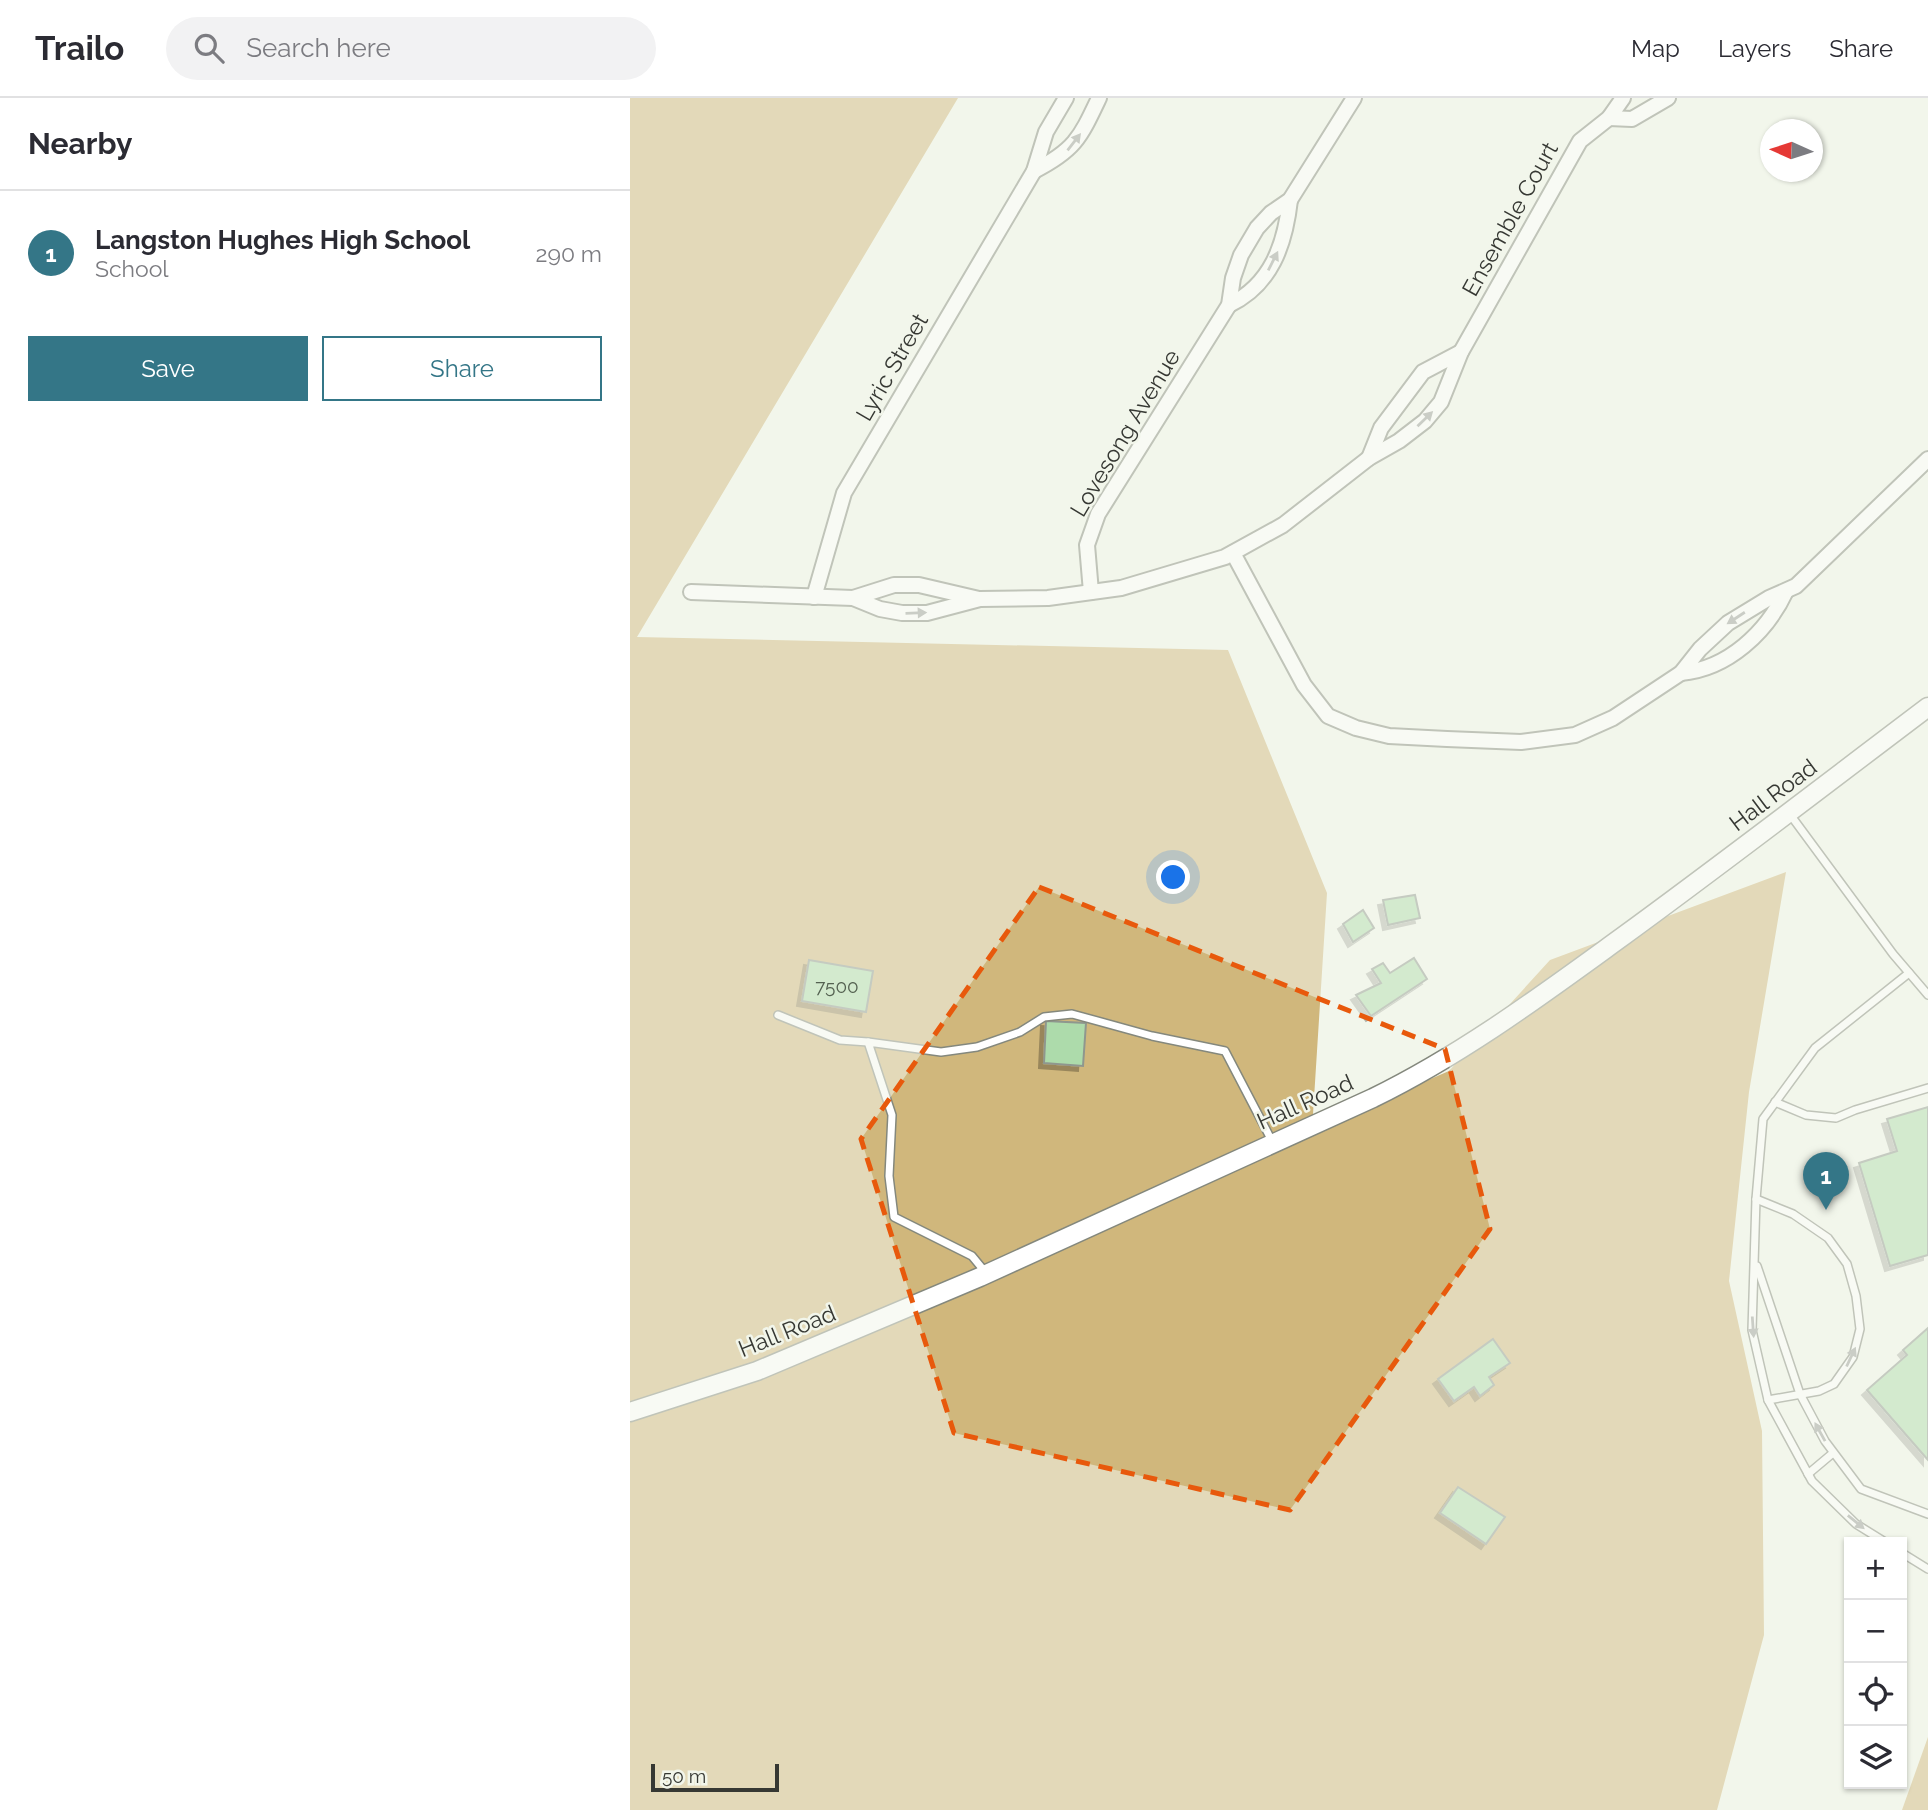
<!DOCTYPE html>
<html lang="en">
<head>
<meta charset="utf-8">
<style>
  :root { --surface:#fff; --page:#f2f2f3; --text:#2b2b33; --muted:#7c7c81; --line:#e1e1e2; --accent:#347687 }
  body { margin:0; font-family:Raleway,sans-serif; background:var(--page); color:var(--text) }
  .controls { position:absolute; right:21px; bottom:21px; display:grid; overflow:hidden; border-radius:0px; box-shadow:0 2px 5px #0004 }
  .controls button { width:63px; height:63px; display:grid; place-items:center; padding:0; border:0; border-bottom:2px solid var(--line); background:var(--surface); color:var(--text); font:35px sans-serif }
  .compass { position:absolute; left:1130px; top:21px; width:63px; height:63px; border-radius:50%; background:var(--surface); box-shadow:0 2px 5px #0004; rotate:273deg }
  .scale { position:absolute; left:21px; bottom:18px; width:128px; box-sizing:border-box; padding-left:7px; border:4px solid #363833; border-top:0; font-size:19px; line-height:24px; white-space:nowrap; color:#363833; -webkit-text-stroke:5px #f2f6eb; paint-order:stroke }
  .you { position:absolute; left:544px; top:780px; width:24px; height:24px; margin:-18px; border:5px solid #fff; border-radius:50%; background:#1a73e8; box-shadow:0 0 0 10px #1a73e833 }
  .badge { display:grid; place-items:center; width:46px; height:46px; border-radius:50%; background:var(--accent); color:#fff; font-size:23px; font-weight:700 }
  .pin { position:absolute; translate:-50% -58px; filter:drop-shadow(0 2px 4px #0008) }
  .pin::after { content:''; position:absolute; top:37px; width:24px; height:21px; background:inherit; clip-path:polygon(0 0,100% 0,50% 100%) }
  .list { margin:0; padding:0; list-style:none }
  h2 { display:flex; justify-content:space-between; align-items:center; height:91px; margin:0; padding:0 28px; font-size:30px }
  h2 small { font-size:23px; font-weight:400; color:var(--muted) }
  .list li { display:grid; grid-template-columns:46px 1fr auto; gap:21px; align-items:center; box-sizing:border-box; height:126px; padding:0 28px; border-top:2px solid var(--line) }
  .list b { display:block; font-size:26px; white-space:nowrap }
  .list p { margin:0; font-size:23px; white-space:nowrap; color:var(--muted) }
  .list em { font-size:23px; font-style:normal; color:var(--muted) }
  .actions { display:flex; gap:14px; padding:21px 28px }
  .actions a { flex:1; padding:16px 0; border:2px solid var(--accent); border-radius:0px; text-align:center; font-size:24px; color:var(--accent) }
  .actions .main { background:var(--accent); color:#fff }
  .icon { flex:none; width:38px; height:38px; fill:none; stroke:currentColor; stroke-width:2; stroke-linecap:round; stroke-linejoin:round }
  .map { position:relative; flex:none; width:1298px; height:1712px; overflow:hidden }
  header { display:flex; align-items:center; gap:42px; box-sizing:border-box; height:98px; padding:0 35px; background:var(--surface); border-bottom:2px solid var(--line) }
  header strong { font-size:33px }
  nav { display:flex; gap:38px; margin-inline-start:auto; font-size:24px }
  .search { width:490px; height:63px; background:var(--page); display:flex; align-items:center; gap:18px; box-sizing:border-box; padding:0 24px; border-radius:38px; color:var(--muted); font-size:26px }
  main { display:flex }
  aside { flex:1; background:var(--surface) }
  .map>svg:first-child { display:block }
</style>
</head>
<body>
<header>
<strong>Trailo</strong>
<div class="search"><svg class="icon" aria-label="search" viewBox="0 0 24 24"><circle cx="10" cy="10" r="6"/><path d="M15 15l6 6"/></svg>Search here</div>
<nav><a>Map</a><a>Layers</a><a>Share</a></nav>
</header>
<main>
<aside>
<h2>Nearby<small></small></h2>
<ul class="list">
<li><span class="badge">1</span><div><b>Langston Hughes High School</b><p>School</p></div><em>290 m</em></li>
</ul>
<div class="actions"><a class="main">Save</a><a>Share</a></div>
</aside>
<div class="map">
<svg width="1298" height="1712" viewBox="0 0 1298 1712">
  <defs>
    <filter id="shadow"><feDropShadow dx="-5" dy="5" stdDeviation="0" flood-color="#0004"/></filter>
  </defs>
  <rect width="100%" height="100%" fill="#f2f6eb"/>
  <g fill="#d0b77c">
    <path d="M0,0H328L7,539L598,552L697,795L682,1032L819,973L920,862L1156,774L1119,994L1099,1183L1132,1333L1134,1537L1087,1712H0Z"/>
    <path d="M1298,1639V1712H1272Z"/>
  </g>
  <g fill="#addbab" stroke="#8f978e" stroke-width="2" filter="url(#shadow)">
    <path d="M785,797L790,820L758,827L753,802Z"/>
    <path d="M733,812L744,830L723,844L713,826Z"/>
    <path d="M784,860L797,881L741,918L726,897L751,885L742,871L753,865L760,875Z"/>
    <path d="M179,862L243,873L236,914L172,903Z"/>
    <path d="M416,923L456,925L453,968L414,965Z"/>
    <path d="M1298,1009V1157L1260,1168L1229,1065L1267,1053L1257,1021Z"/>
    <path d="M1298,1230V1362L1237,1292L1277,1257L1273,1252Z"/>
    <path d="M863,1241L880,1265L859,1279L864,1287L850,1298L844,1289L824,1303L808,1281Z"/>
    <path d="M828,1389L875,1419L856,1446L810,1415Z"/>
  </g>
  <g fill="none" stroke-linecap="round" stroke-linejoin="round">
    <g stroke="#84887d" stroke-width="10">
      <g id="service">
        <path d="M1159,715L1263,856L1298,897"/>
        <path d="M148,917L210,942L238,944"/>
        <path d="M1145,1004L1176,1017L1206,1020L1225,1012L1298,990"/>
        <path d="M1126,1101L1163,1116L1198,1140L1217,1166L1226,1198L1230,1231L1223,1259L1204,1286L1189,1293L1138,1302"/>
        <path d="M1127,1168L1170,1296L1195,1343L1231,1391L1298,1416"/>
        <path d="M356,1175L342,1158L264,1119L259,1078L262,1017L238,944L311,954L347,949L390,934L414,919L442,916L522,938L595,953L643,1045"/>
        <path d="M1178,1376L1203,1355"/>
        <path d="M1255,1444L1226,1426L1182,1383L1138,1302L1122,1232L1126,1101L1133,1021L1185,950L1279,875"/>
        <path d="M1272,1455L1298,1471"/>
      </g>
    </g>
    <g stroke="#84887d" stroke-width="18">
      <g id="minor">
        <path d="M979,20L1002,21L1038,0"/>
        <path d="M404,73C445,52 450,40 469,0"/>
        <path d="M599,207C641,187 655,147 660,102"/>
        <path d="M739,360L751,330L793,274L831,254"/>
        <path d="M603,455L674,587L698,618L726,630L759,638L817,641L891,644L945,637L983,620L1051,575L1070,551L1098,525L1139,500L1166,488L1298,361"/>
        <path d="M61,494L223,500L264,487H289L349,501"/>
        <path d="M461,494L457,447L468,416L599,207L603,180L611,157L627,130L641,115L660,102L724,0"/>
        <path d="M184,499L214,395L404,73L416,34L436,0"/>
        <path d="M223,500L250,511L272,515H297L350,501L418,500L491,490L595,459L653,427L739,360L769,343L795,323L811,304L831,254L950,43L979,20L993,0"/>
        <path d="M1051,575C1098,571 1137,534 1156,493"/>
      </g>
    </g>
    <g stroke="#84887d" stroke-width="21">
      <path id="tertiary" d="M0,1314L127,1273L350,1179L743,1000C833,956 912,897 992,839C1095,764 1196,686 1298,609"/>
    </g>
    <use href="#service" stroke="#fff" stroke-width="7"/>
    <use href="#minor" stroke="#fff" stroke-width="14"/>
    <use href="#tertiary" stroke="#fff" stroke-width="18"/>
  </g>
  <defs><path id="oneway-solid" d="M-6-.8H1V-3.2L6.5 0L1 3.2V.8H-6Z" transform="scale(1.75)"/></defs>
  <g fill="#9a9c99">
    <use href="#oneway-solid" transform="translate(444 44) rotate(-52)"/>
    <use href="#oneway-solid" transform="translate(643 163) rotate(-63)"/>
    <use href="#oneway-solid" transform="translate(795 321) rotate(-44)"/>
    <use href="#oneway-solid" transform="translate(286 515) rotate(-2)"/>
    <use href="#oneway-solid" transform="translate(1106 520) rotate(147)"/>
    <use href="#oneway-solid" transform="translate(1123 1229) rotate(86)"/>
    <use href="#oneway-solid" transform="translate(1221 1259) rotate(-65)"/>
    <use href="#oneway-solid" transform="translate(1190 1334) rotate(-119)"/>
    <use href="#oneway-solid" transform="translate(1226 1424) rotate(39)"/>
  </g>
  <path d="M0 0H1298V1712H0ZM409,789L815,951L860,1131L660,1412L324,1335L231,1041Z" fill="#f2f6eb" fill-opacity=".55" fill-rule="evenodd"/>
  <path fill="none" stroke="#e8590c" stroke-width="5" stroke-dasharray="14 9" stroke-linejoin="round" d="M409,789L815,951L860,1131L660,1412L324,1335L231,1041Z"/>
  <g text-anchor="middle" stroke-width="5" stroke-linejoin="round" paint-order="stroke">
    <g font-size="19" fill="#546151">
      <text x="207" y="895">7500</text>
    </g>
    <g font-size="23" fill="#363833" stroke="#f2f6eb">
      <text transform="translate(880 121) rotate(-61)" y="8">Ensemble Court</text>
      <text transform="translate(262 269) rotate(-60)" y="8">Lyric Street</text>
      <text transform="translate(495 335) rotate(-59)" y="8">Lovesong Avenue</text>
      <text transform="translate(1143 697) rotate(-37)" y="8">Hall Road</text>
      <text transform="translate(675 1004) rotate(-24)" y="8">Hall Road</text>
      <text transform="translate(157 1233) rotate(-22)" y="8">Hall Road</text>
    </g>
  </g>
</svg>
<div class="controls">
<button>+</button>
<button>−</button>
<button><svg class="icon" aria-label="locate" viewBox="0 0 24 24"><circle cx="12" cy="12" r="6"/><path d="M12 2v4M12 18v4M2 12h4M18 12h4"/></svg></button>
<button><svg class="icon" aria-label="layers" viewBox="0 0 24 24"><path d="M12 4l9 5-9 5-9-5zM3 14l9 5 9-5"/></svg></button>
</div>
<svg class="compass" viewBox="-18 -18 36 36"><path d="M0-13l5 13h-10z" fill="#e53935"/><path d="M0 13l5-13h-10z" fill="#7c7c81"/></svg>
<div class="scale">50 m</div>
<div class="you"></div>
<div class="pin badge" style="left:1196px;top:1112px">1</div>
</div>
</main>
</body>
</html>
